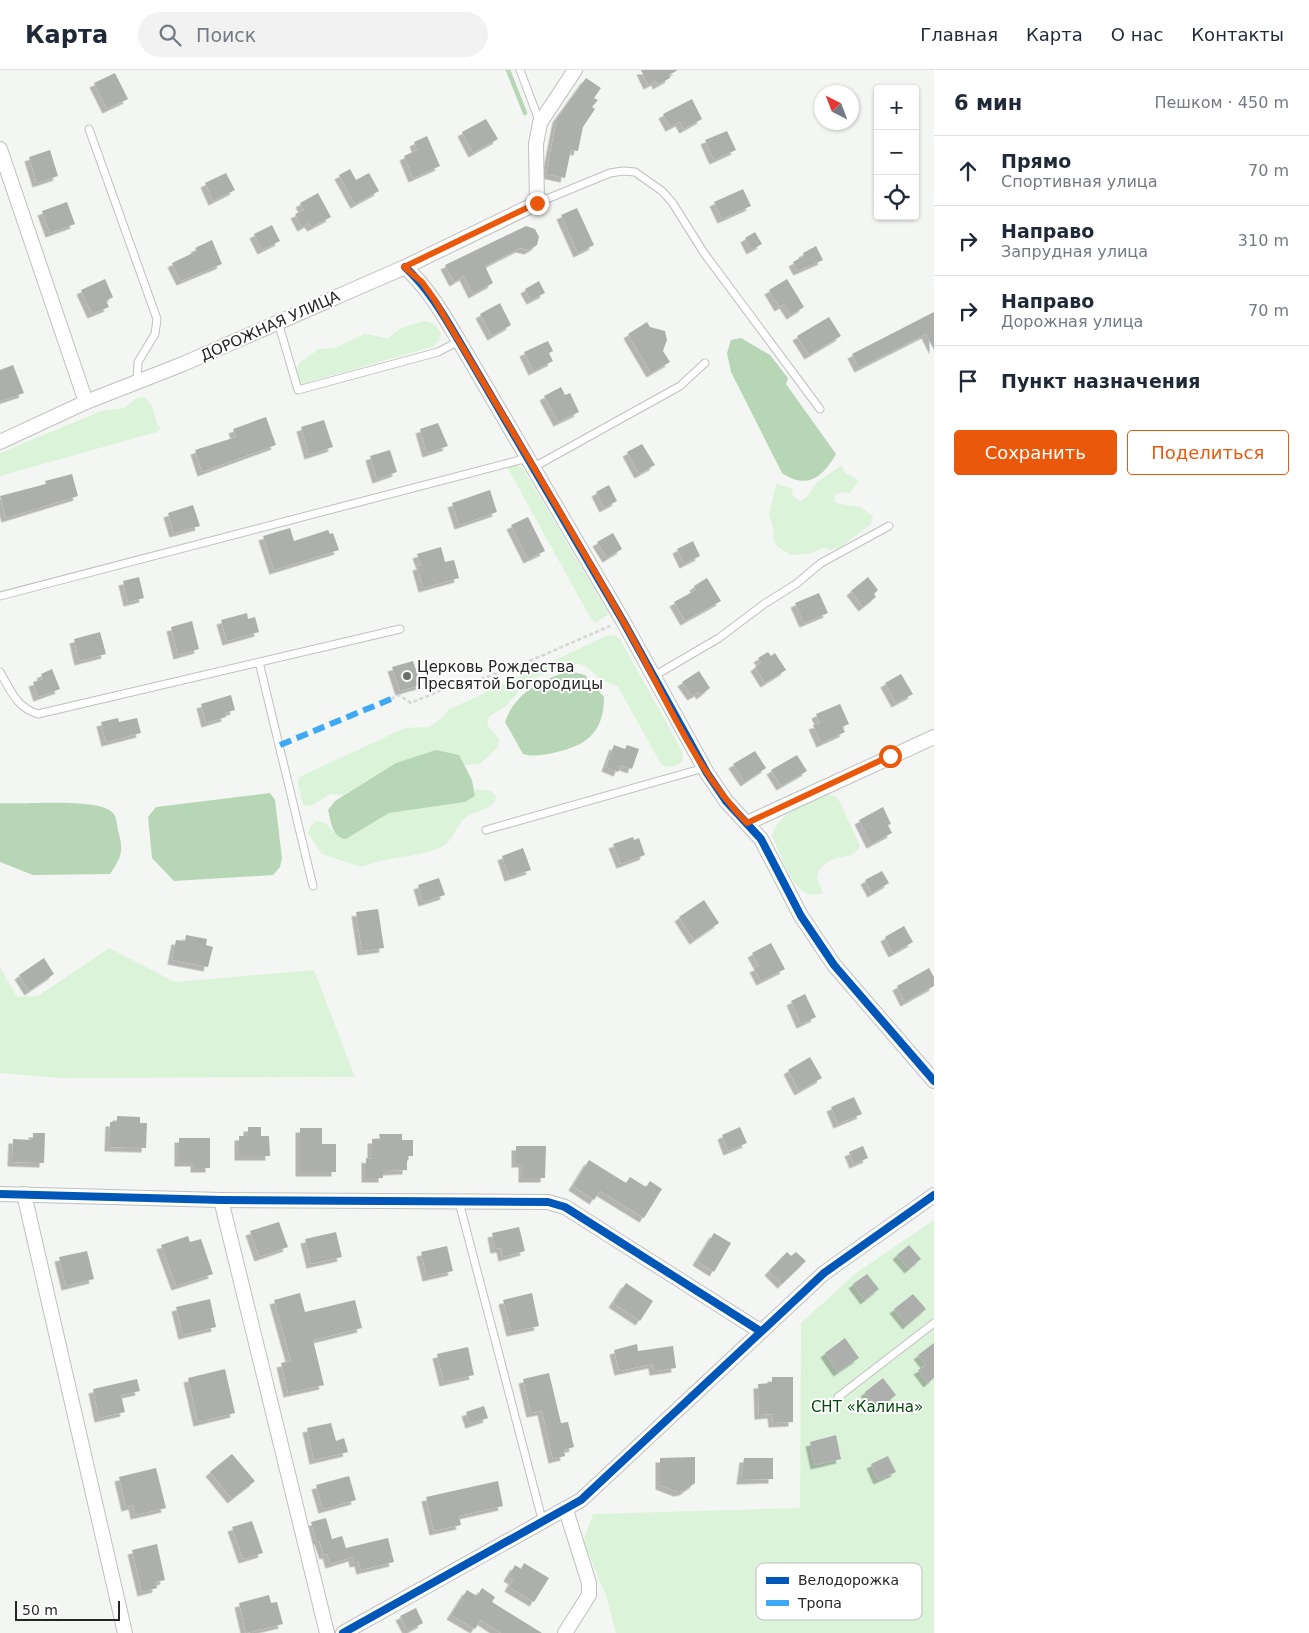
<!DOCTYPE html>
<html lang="ru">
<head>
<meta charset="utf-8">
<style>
  :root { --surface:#fff; --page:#f2f2f3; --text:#1f2937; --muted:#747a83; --line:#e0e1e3; --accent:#ea580c }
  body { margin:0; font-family:"DejaVu Sans",sans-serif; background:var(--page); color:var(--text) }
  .controls { position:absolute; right:15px; top:15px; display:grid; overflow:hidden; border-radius:5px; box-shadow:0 1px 4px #0004 }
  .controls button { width:45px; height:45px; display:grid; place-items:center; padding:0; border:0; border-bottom:1px solid var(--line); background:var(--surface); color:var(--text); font:25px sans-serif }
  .compass { position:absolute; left:814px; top:15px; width:45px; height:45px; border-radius:50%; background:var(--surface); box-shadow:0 1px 4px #0004; rotate:318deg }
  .scale { position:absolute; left:15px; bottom:12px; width:105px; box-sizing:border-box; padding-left:5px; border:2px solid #252725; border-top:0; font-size:14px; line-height:18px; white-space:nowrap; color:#252725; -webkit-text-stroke:4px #fff; paint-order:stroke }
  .stop { position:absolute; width:15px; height:15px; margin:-11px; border:4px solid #ea580c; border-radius:50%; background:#fff }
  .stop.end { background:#ea580c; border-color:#fff; box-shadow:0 1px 5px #0008 }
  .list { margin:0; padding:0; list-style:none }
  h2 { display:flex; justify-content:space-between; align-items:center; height:65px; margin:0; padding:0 20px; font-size:21px }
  h2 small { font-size:16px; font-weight:400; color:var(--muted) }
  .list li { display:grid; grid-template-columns:32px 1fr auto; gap:15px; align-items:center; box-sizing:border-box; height:70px; padding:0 20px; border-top:1px solid var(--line) }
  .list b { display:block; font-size:19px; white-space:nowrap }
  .list p { margin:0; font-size:16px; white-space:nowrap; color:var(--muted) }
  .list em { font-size:16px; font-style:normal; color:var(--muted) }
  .actions { display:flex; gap:10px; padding:15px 20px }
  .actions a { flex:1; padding:11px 0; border:1px solid var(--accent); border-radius:5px; text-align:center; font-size:18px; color:var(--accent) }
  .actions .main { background:var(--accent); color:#fff }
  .icon { flex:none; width:28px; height:28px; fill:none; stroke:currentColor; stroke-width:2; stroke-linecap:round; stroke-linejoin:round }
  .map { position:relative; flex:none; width:934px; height:1563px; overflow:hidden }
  header { display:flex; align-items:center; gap:30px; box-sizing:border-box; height:70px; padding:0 25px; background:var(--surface); border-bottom:1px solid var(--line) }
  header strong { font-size:24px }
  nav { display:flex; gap:28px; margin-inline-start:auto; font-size:18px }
  .search { width:350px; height:45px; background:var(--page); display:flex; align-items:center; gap:12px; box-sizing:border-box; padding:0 18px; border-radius:28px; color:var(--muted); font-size:19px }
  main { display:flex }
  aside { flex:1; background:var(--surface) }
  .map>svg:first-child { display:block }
</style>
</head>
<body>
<header>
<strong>Карта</strong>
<div class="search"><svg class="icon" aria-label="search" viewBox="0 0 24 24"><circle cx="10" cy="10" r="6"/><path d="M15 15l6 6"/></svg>Поиск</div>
<nav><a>Главная</a><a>Карта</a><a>О нас</a><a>Контакты</a></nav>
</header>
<main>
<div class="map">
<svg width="934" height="1563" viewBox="0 0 934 1563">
  <defs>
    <filter id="shadow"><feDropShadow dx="-4.5" dy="4.5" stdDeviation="0" flood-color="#0004"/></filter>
  </defs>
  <rect width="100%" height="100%" fill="#f4f6f3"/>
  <g fill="#dbf4d9">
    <path d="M424,251C433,253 437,255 441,264L439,271L432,277L302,314L296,308V300L300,292L319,279L335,278L364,264L388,268L401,258Z"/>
    <path d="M144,327C157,336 152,348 161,359L157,362L0,406V383L101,341L124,338L137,328Z"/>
    <path d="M515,395L522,397L609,544L595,553L591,549L507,397Z"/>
    <path d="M842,395L845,403L859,410L850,423L842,422L834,425L836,433L860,437L873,446L871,454L839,478L831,480L823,478L808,484L790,485L777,476L773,468L774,460L769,445L776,414L792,418L793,426L800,431L807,427L816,413Z"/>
    <path d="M614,565L620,569L680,677L683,684L682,692C674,697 669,699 661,694L618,617L599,608L587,597L580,594H571L556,598L527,612L506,636L487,648L488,656L499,669L498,677L480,694L464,695L458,685L396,693L344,725L331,724L311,736L303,735L298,713L299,707L405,658L429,657L443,647L448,640L606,566Z"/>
    <path d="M475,719L491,721L497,727C491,741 479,739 467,747C456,754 455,769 443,776C423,787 385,787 361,797L322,784L308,763L311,756L317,751L324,752L340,768L346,769L389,743L465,732L475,726Z"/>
    <path d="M827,724L835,726L840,732L860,776C852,790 844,784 832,790C827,792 822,796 819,800L817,808L823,823C794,835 782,786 772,766C777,744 808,731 827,724Z"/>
    <path d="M109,878L175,912L314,900L355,1007L59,1008L0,1003V897L17,927L38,926Z"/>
    <path d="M934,1150V1563H616L606,1525L583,1471L593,1444L800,1438L801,1253L856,1203Z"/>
  </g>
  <g fill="#b7d6b5">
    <path d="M741,268L770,285L788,308L786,314L836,384C823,407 807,420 782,403L731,302L727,283L731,270Z"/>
    <path d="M569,601L585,605L604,627C604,663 586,676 553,683C542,685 534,687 523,684L505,652C515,623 541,610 569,601Z"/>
    <path d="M436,680L459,685L472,710L475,726L465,732L389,743L346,769C332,768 331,751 328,740L335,731L396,693Z"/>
    <path d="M270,723L275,730L282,788L280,797L273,805L174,811L152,788L148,747L156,737Z"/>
    <path d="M0,733C24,735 100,727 113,743C117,747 117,756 118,761C124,780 122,787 110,804L33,805L0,792Z"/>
  </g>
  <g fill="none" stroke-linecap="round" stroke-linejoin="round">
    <path stroke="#b7d6b5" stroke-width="4.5" d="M508,0L525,43"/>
  </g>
  <g fill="#adafad" filter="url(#shadow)">
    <path d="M641,0H678L669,5L670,8L657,15L656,11L648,15Z"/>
    <path d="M115,3L128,29L107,39L94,13Z"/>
    <path d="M586,8L601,18L594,28L598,30L592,37L595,39L583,57L578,81L571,80L565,108L546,104L557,48Z"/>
    <path d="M692,29L702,49L684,59L680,52L670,57L663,44Z"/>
    <path d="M486,49L498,69L473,83L462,62Z"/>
    <path d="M727,61L736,80L714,90L705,70Z"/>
    <path d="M427,66L440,96L413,108L404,86L417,80L414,72Z"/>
    <path d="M50,80L58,106L37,113L29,87Z"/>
    <path d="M350,99L356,110L369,103L379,121L355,134L339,105Z"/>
    <path d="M226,103L235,120L213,131L205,113Z"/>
    <path d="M743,119L751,136L722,149L714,132Z"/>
    <path d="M318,123L331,147L312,157L309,153L302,157L295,144L304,140L300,133Z"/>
    <path d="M67,132L75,154L50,163L42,141Z"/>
    <path d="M577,138L594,175L578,183L561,145Z"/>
    <path d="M272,155L280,171L262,180L254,164Z"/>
    <path d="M526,156L535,159L539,167L537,175L529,180L520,178L485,196L493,213L473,224L464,206L454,212L445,195Z"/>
    <path d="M755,162L762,174L751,180L745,168Z"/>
    <path d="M212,170L222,194L181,211L172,193L197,181L195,178Z"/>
    <path d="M816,176L823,190L798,201L793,192L804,186L803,183Z"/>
    <path d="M105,209L113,227L106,231L109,237L92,244L81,220Z"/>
    <path d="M787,209L804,237L791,245L784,234L779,237L769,220Z"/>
    <path d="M539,211L545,223L531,230L525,219Z"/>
    <path d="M500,233L511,255L492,266L480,244Z"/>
    <path d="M934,242V280L926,264L859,298L852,284Z"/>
    <path d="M829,247L841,266L809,285L797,266Z"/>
    <path d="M647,252L650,257L665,261L667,270L663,281L670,292L651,303L628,264Z"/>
    <path d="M548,271L553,281L549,283L553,291L533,301L524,282Z"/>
    <path d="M13,295L24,323L0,331V300Z"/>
    <path d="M561,317L565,325L570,323L579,342L558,352L544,326Z"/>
    <path d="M266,347L276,375L202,402L195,380L236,367L233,359Z"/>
    <path d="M324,350L333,377L309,385L301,357Z"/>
    <path d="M438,353L448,376L427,383L420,359Z"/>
    <path d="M642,374L655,395L639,404L627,382Z"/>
    <path d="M390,380L397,402L377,409L370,386Z"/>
    <path d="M72,404L78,426L6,448L0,426L46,414L45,411Z"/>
    <path d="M609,415L617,431L604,438L596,422Z"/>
    <path d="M490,420L497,442L459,455L452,433Z"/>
    <path d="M193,435L200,456L174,463L168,443Z"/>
    <path d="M528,447L545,481L528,489L511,455Z"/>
    <path d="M290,458L294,471L328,460L330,464L333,463L339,480L274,500L263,466Z"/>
    <path d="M613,463L622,479L607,488L597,472Z"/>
    <path d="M693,471L700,486L684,494L677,479Z"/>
    <path d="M441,477L445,492L454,490L459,508L423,518L417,496L421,495L417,484Z"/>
    <path d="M139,507L144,528L128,532L123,511Z"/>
    <path d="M868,507L878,520L874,524L876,527L863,537L851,521Z"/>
    <path d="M707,508L721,531L685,551L674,532L696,520L694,516Z"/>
    <path d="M819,523L828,543L804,553L795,533Z"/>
    <path d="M247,543L248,549L255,547L259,562L227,571L221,550Z"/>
    <path d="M192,551L199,579L178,585L171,557Z"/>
    <path d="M100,562L106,584L79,591L74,569Z"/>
    <path d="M768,582L771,586L775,583L786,600L765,613L755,597L761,592L758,588Z"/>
    <path d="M413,591L421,615L400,621L392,597Z"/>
    <path d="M52,599L60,619L38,627L33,612L43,609L41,604Z"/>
    <path d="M699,601L710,618L701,625L699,622L692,626L682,612Z"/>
    <path d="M901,604L913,624L896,633L885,613Z"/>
    <path d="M231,625L235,640L225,643L226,647L206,653L201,634Z"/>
    <path d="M840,634L849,654L842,657L845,662L821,673L813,655L820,653L816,644Z"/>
    <path d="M118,648L119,652L137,648L141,663L106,672L101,652Z"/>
    <path d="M614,675L625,679L627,675L639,679L632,699L621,695L618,702L606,697Z"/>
    <path d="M755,681L766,698L745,712L733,694Z"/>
    <path d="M797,685L807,701L781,716L771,700Z"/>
    <path d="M883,737L891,754L888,755L892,763L871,774L859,750Z"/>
    <path d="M633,767L634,770L639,768L645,785L621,794L613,774Z"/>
    <path d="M523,778L531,800L509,807L502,786Z"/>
    <path d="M882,801L889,813L872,823L865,810Z"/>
    <path d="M439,808L445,825L423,832L418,815Z"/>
    <path d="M704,830L719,853L694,870L679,847Z"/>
    <path d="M378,839L384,878L362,881L356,842Z"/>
    <path d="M904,856L913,872L893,883L885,867Z"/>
    <path d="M186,865L207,869L206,875L213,877L208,897L172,890L176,870L185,871Z"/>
    <path d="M771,873L785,899L761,911L754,898L759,896L752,883Z"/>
    <path d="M44,888L54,904L29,921L19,905Z"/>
    <path d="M929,898L934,907V916L905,932L897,916Z"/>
    <path d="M805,924L816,947L801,954L791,931Z"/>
    <path d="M810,987L822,1008L799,1021L788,1000Z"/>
    <path d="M854,1027L862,1044L838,1054L831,1037Z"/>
    <path d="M117,1046L140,1047V1053H147L146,1078L109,1077L110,1052H117Z"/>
    <path d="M248,1057H261V1066H269L270,1086H239V1066H248Z"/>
    <path d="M740,1057L747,1073L728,1081L722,1065Z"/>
    <path d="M300,1058H322V1074H336V1102H300Z"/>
    <path d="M33,1063H45L44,1093L12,1092L13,1069L33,1070Z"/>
    <path d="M379,1064H402V1070H413V1086H407V1100L383,1101V1108H366V1088L372,1089V1069H380Z"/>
    <path d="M179,1068H210V1098H195V1092H179Z"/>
    <path d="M516,1076H546L545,1108H523V1093H516Z"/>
    <path d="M863,1076L868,1088L854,1094L849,1082Z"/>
    <path d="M589,1090L626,1113L630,1107L646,1117L650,1111L662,1119L644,1148L600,1121L594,1130L573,1116Z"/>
    <path d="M279,1152L288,1177L259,1187L250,1161Z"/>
    <path d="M519,1157L525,1181L503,1187L501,1178L495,1179L492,1163Z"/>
    <path d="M336,1162L342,1187L311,1194L305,1169Z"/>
    <path d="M714,1163L731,1173L714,1202L697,1191Z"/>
    <path d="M188,1166L190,1172L201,1169L213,1204L176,1216L161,1175Z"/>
    <path d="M909,1175L921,1189L909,1199L897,1185Z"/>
    <path d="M447,1176L453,1201L427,1207L421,1182Z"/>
    <path d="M87,1181L94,1209L66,1216L59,1187Z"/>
    <path d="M787,1182L791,1186L796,1182L806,1191L782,1214L769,1201Z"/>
    <path d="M867,1204L879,1219L865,1230L853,1214Z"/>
    <path d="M626,1213L653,1231L640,1251L613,1233Z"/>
    <path d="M300,1223L305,1242L355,1230L362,1258L313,1270L324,1315L288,1323L281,1293L291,1291L274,1230Z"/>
    <path d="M532,1223L539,1256L511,1262L503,1230Z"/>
    <path d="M913,1224L926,1239L907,1255L894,1239Z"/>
    <path d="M210,1229L216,1257L183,1265L176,1237Z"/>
    <path d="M845,1268L859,1288L838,1302L825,1283Z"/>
    <path d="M934,1273V1308L928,1313L918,1300L926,1295L918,1285Z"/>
    <path d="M637,1274L638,1281L673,1276L676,1298L654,1301L653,1294L619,1301L614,1280Z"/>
    <path d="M468,1277L474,1305L444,1312L437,1284Z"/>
    <path d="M225,1299L235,1343L198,1352L188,1308Z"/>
    <path d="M549,1303L561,1353L568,1352L574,1377L564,1380L565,1386L553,1389L542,1341L531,1343L523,1309Z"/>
    <path d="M772,1307H793V1352L773,1353L772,1344L759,1345L758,1314L772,1313Z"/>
    <path d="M883,1308L896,1325L878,1339L865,1322Z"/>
    <path d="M137,1309L140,1321L121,1325L125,1342L99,1348L93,1319Z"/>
    <path d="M484,1336L488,1348L470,1354L466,1342Z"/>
    <path d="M331,1353L336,1371L344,1368L348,1382L314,1390L307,1358Z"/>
    <path d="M836,1365L841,1389L815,1395L810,1372Z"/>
    <path d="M232,1384L255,1411L232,1429L210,1402Z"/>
    <path d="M888,1386L896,1402L878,1410L871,1394Z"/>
    <path d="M695,1387V1413L684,1421L678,1422L660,1415V1388Z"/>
    <path d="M744,1388H773V1409L741,1410Z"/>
    <path d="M156,1398L166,1438L135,1445L133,1435L126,1437L119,1407Z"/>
    <path d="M349,1406L356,1430L323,1439L316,1415Z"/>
    <path d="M498,1411L503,1436L459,1446L461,1455L434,1461L426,1427Z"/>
    <path d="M326,1448L332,1469L342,1466L346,1478L388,1468L394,1492L361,1500L359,1492L354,1493L353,1487L330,1494L327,1484L324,1485L319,1470H316L311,1452Z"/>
    <path d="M252,1451L263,1483L243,1489L232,1457Z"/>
    <path d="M157,1474L165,1510L156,1512L157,1518L142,1522L132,1480Z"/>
    <path d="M524,1493L549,1508L534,1532L509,1517L513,1510L508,1507L515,1495L521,1499Z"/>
    <path d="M482,1518L495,1527L492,1532L542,1563H501L481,1550L475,1559L451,1545L467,1520L477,1526Z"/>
    <path d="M269,1525L271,1533L277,1532L283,1554L246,1563L239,1533Z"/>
    <path d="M416,1538L423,1553L408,1561L400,1546Z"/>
  </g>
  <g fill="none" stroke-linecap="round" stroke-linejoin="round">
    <g stroke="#bfc1bf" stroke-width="9">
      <g id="lane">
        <path d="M520,0L540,53"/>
        <path d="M89,59L157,249L155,264L138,292L137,312"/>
        <path d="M537,133L610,103L623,101L635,102L662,121L672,132L704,183L820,339"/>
        <path d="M278,252L298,320L438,282L459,271"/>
        <path d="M534,397L680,316L705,293"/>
        <path d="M0,526L528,388"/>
        <path d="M259,592L313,816"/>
        <path d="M0,602C11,621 16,637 38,644L400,559"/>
        <path d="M654,606L719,568L764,534L796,514L821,493L889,456"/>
        <path d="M486,760L704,698"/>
        <path d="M459,1132L543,1453"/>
        <path d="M838,1327L934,1253"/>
      </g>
    </g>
    <g stroke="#bfc1bf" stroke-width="16">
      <g id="street">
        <path d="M0,79L86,332"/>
        <path d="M405,197C428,218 443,244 459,271L623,551L707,703L726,731L761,769L801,846L834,895L934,1011"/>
        <path d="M0,372L86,332L183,294L405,197L537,133L536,74L540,53L575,0"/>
        <path d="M747,753L934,667"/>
        <path d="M0,1124L221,1130L548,1132L565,1137L760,1261"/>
        <path d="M24,1124L125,1563"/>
        <path d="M221,1130L327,1563"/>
        <path d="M343,1563L581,1430L824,1203L934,1125"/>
        <path d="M565,1563L589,1525V1513L566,1440"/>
      </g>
    </g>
    <path stroke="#d5d6d5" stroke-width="2.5" stroke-dasharray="4 2.5" stroke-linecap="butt" d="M391,629L399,625L411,633L444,619L457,617L516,597L610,556"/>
    <use href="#lane" stroke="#fdfefd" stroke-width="7"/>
    <use href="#street" stroke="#fdfefd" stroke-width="14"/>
    <path stroke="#3fa9f5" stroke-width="6" stroke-dasharray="12 6" stroke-linecap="butt" d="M280,675L391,629"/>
    <g stroke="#fff" stroke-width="11">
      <g id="cycleway">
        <path d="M405,197C428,218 443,244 459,271L623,551L707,703L726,731L761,769L801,846L834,895L934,1011"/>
        <path d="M0,1124L221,1130L548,1132L565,1137L760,1261"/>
        <path d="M343,1563L581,1430L824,1203L934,1125"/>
      </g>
    </g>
    <use href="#cycleway" stroke="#0057b8" stroke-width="8"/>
  </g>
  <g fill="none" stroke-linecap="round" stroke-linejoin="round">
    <path stroke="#ea580c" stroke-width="6" d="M537,133L404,197L422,212L434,229C497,336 562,443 623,551C662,619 693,698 747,753L890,686"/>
  </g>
  <circle fill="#6d6f6d" stroke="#fff" stroke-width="2" cx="407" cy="606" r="5"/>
  <g text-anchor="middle" stroke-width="4" stroke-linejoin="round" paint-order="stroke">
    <g font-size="15" fill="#252725" stroke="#fff">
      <text transform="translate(270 256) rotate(-24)" y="5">ДОРОЖНАЯ УЛИЦА</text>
    </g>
    <g font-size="15" fill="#252725" stroke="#fff" text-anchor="start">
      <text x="417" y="602">Церковь Рождества<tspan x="417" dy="17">Пресвятой Богородицы</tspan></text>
    </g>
    <g font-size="15" fill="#06480d" stroke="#fff">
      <text x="867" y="1342">СНТ «Калина»</text>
    </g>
  </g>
  <rect x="756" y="1493" width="166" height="57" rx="8" fill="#fff" stroke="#bebebe" stroke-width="1"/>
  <rect x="766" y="1507" width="23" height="7" fill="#0057b8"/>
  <rect x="766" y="1530" width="23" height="6" fill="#3fa9f5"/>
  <g font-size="14" fill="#252725">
    <text x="798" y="1515">Велодорожка</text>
    <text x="798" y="1538">Тропа</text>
  </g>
</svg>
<div class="controls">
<button>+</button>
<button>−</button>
<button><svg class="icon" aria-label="locate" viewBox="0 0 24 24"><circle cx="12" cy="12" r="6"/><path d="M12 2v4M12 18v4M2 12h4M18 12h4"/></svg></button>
</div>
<svg class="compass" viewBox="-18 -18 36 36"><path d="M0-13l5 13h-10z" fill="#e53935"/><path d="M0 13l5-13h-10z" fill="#747a83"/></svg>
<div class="scale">50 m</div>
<div class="stop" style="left:890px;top:686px"></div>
<div class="stop end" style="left:537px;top:133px"></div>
</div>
<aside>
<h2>6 мин<small>Пешком · 450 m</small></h2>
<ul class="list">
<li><svg class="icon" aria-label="ahead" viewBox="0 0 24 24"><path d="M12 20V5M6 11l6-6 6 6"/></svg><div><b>Прямо</b><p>Спортивная улица</p></div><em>70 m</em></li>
<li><svg class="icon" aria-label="right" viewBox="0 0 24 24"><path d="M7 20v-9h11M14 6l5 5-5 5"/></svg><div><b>Направо</b><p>Запрудная улица</p></div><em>310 m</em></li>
<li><svg class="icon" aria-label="right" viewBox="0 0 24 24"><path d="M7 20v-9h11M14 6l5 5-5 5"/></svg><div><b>Направо</b><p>Дорожная улица</p></div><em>70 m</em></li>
<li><svg class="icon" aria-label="arrive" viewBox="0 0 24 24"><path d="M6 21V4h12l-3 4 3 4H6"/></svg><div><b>Пункт назначения</b></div></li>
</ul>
<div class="actions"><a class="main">Сохранить</a><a>Поделиться</a></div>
</aside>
</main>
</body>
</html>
